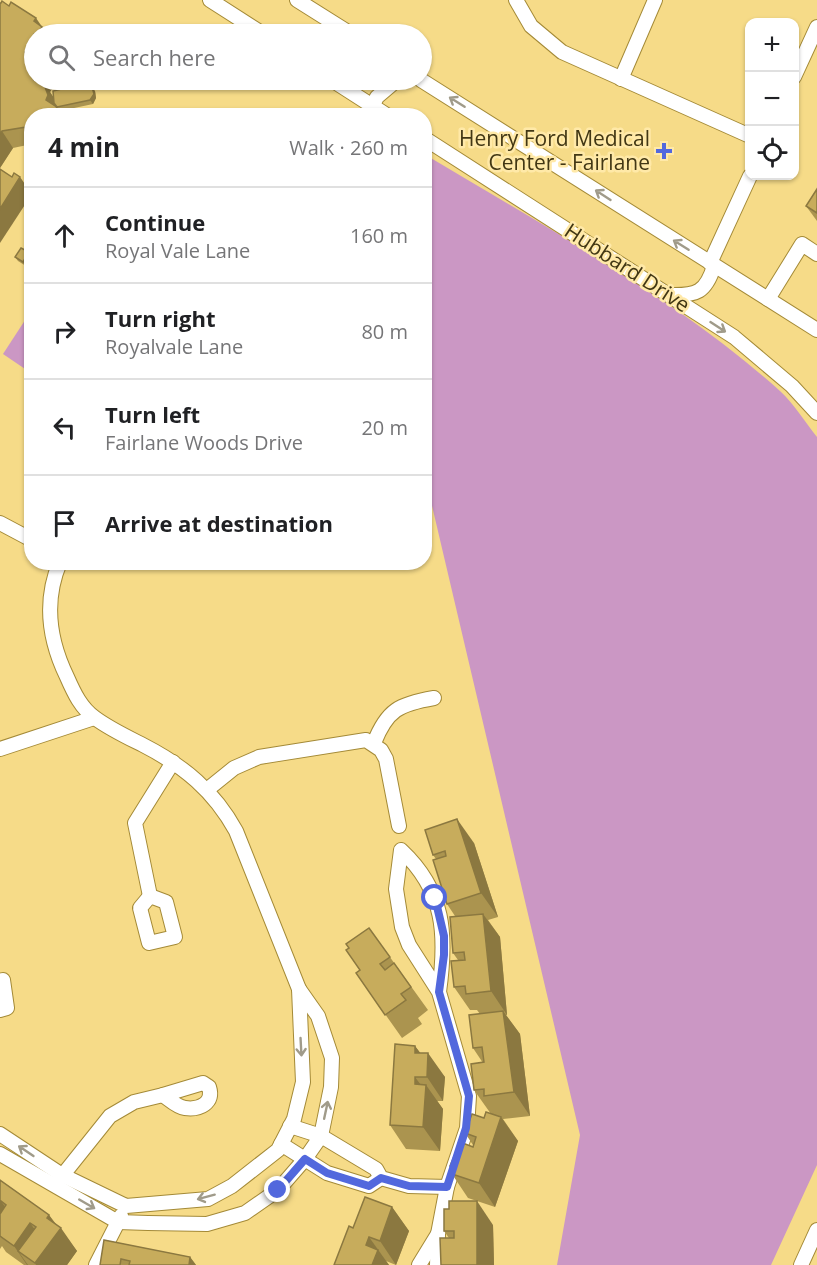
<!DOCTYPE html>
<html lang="en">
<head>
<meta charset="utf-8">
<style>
  :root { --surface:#fff; --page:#f6f6f6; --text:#202124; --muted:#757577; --line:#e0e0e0 }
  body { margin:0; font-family:"Open Sans",sans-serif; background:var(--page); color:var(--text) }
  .controls { position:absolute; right:18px; top:18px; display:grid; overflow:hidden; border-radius:12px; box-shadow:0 2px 4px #0004 }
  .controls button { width:54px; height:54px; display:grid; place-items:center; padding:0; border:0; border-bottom:2px solid var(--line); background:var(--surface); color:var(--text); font:30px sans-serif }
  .stop { position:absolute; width:18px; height:18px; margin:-14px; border:4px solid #5268dd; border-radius:50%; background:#fff }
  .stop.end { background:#5268dd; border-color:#fff; box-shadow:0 2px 6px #0008 }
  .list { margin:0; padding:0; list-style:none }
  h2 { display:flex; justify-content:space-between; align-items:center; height:78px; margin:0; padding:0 24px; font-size:26px }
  h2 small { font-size:20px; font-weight:400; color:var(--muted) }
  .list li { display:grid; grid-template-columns:39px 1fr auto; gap:18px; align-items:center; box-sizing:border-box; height:96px; padding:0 24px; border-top:2px solid var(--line) }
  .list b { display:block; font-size:22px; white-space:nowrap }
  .list p { margin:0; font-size:20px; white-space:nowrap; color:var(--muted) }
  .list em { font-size:20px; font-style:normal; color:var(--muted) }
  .icon { flex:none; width:33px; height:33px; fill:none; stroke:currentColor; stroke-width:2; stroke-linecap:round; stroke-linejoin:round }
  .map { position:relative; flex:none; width:817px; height:1265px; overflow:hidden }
  .search { position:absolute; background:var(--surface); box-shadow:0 2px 4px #0004; left:24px; top:24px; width:408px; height:66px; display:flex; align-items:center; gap:15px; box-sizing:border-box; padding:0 21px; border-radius:33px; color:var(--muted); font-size:22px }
  .panel { position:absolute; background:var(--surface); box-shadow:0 2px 4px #0004; left:24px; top:108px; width:408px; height:462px; border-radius:24px }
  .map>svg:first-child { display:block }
</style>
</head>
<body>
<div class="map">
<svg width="817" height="1265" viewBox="0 0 817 1265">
  <rect width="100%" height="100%" fill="#f6db88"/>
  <g fill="#cb97c4">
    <path d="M424,154C542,225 678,299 780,391C794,404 805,422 817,437V1165L771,1265H557L580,1135L425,476Z"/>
    <path d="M31,311V373L3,354Z"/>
  </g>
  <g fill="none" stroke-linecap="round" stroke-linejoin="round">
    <g stroke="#a48a37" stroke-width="16">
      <g id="minor">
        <path d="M210,0L263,34"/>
        <path d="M297,0L351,34"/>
        <path d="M516,0L531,26L562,52L750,136"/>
        <path d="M794,77L817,27"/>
        <path d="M621,79L655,0"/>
        <path d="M332,80L388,116"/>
        <path d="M421,80L817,330"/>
        <path d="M367,116L377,97L397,80"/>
        <path d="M424,138L734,337L792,386L817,413"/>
        <path d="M710,263L750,176"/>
        <path d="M669,295C697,296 706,292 714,266"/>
        <path d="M768,299L802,244L817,254"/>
        <path d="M0,523L32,540"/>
        <path d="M374,743C387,710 399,704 434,698"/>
        <path d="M0,749L94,718"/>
        <path d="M208,789L234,768L259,757L366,740L381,750L386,759L399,826"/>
        <path d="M150,896L135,823L173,762"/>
        <path d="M150,896L166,902L175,937L149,943L140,908Z"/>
        <path d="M0,981L3,980L7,1008L0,1010"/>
        <path d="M203,1083L209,1087C214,1103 200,1110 185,1108C177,1107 170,1100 163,1095Z"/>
        <path d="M290,1126L321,1136L376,1169L381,1178L409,1186L447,1187"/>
        <path d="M0,1134L62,1175L126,1206L208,1199L232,1186L278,1150L294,1119L303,1082L299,989"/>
        <path d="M281,1144L327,1173L369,1186L381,1178"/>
        <path d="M0,1154L118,1222L148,1223L207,1224L245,1213L278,1190L305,1159L321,1136L331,1087L332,1058L318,1016L299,989L236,831C214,791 184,766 143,745C127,737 110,729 95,718C81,708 74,693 67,677C49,640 43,602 60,562"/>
        <path d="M58,1181L110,1116L134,1102L163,1095"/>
        <path d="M96,1265L121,1216"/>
        <path d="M419,1265L438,1234"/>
        <path d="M437,1265L438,1234L447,1187L467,1128L469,1096L439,992L409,945L402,927L396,889L401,850C445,891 447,935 439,992"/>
        <path d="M801,1265L817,1230"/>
      </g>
    </g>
    <use href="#minor" stroke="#fff" stroke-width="14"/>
  </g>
  <g fill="#ab944f">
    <path d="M0,3L47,34L34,80H56L57,81L50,92L53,97L95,91L96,98L93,104L60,111L63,116H32V144L13,148L0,168Z"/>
    <path d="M817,189V221L806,206Z"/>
    <path d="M29,252L32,257L26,266L18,261L15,257Z"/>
    <path d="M474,843L498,917L488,920L500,937L507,1015H506L520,1034L530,1116L503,1119L518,1141L495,1207L468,1198L452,1174L453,1171L450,1166L473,1147V1145L465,1133L491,1114L474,1090L483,1063L473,1048L480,1014L477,1010H470L454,987L458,960L453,953L455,916L447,904L436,859L433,855Z"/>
    <path d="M369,928L428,1010L418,1018L422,1024L402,1038L356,973L360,970Z"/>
    <path d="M415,1046L420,1053L445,1077L443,1101H437L443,1109L440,1151L406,1149L390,1125Z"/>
    <path d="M0,1180L49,1215L77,1251L67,1265H24L6,1252L2,1246L0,1249Z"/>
    <path d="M392,1207L409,1231L396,1265L386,1261L389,1265H334L353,1228Z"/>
    <path d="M493,1225L494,1265H441L449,1238L444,1231Z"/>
    <path d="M104,1240L190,1257L196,1265H100Z"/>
  </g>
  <g fill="#8b7840">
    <path d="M36,18L47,34H37L34,21Z"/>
    <path d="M34,38V65L25,52Z"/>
    <path d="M38,80H56L57,81L50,92L54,98L57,107L63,116H51Z"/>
    <path d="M92,87L95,91L96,98L93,104L90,100Z"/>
    <path d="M2,131L13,148L0,168V134Z"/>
    <path d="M20,177L32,194L0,243V209Z"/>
    <path d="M29,252L32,257L26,266L23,262Z"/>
    <path d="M457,819L474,843L498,917L481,893Z"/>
    <path d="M483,914L500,937L507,1015L491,991Z"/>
    <path d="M503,1011L520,1034L530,1116L514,1092Z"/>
    <path d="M415,1046L428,1063V1053L445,1077L443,1101L427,1077L415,1053Z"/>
    <path d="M415,1077L426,1092V1085L443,1109L440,1151L423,1127L415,1084Z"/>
    <path d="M501,1117L518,1141L495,1207L479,1183Z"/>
    <path d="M1,1201L17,1224L0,1236V1202Z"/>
    <path d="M477,1201L493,1225L494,1265H477Z"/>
    <path d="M392,1207L409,1231L396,1265L380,1241Z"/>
    <path d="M49,1215L59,1229L61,1228L77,1251L67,1265H36L35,1263L47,1218Z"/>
    <path d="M30,1223L47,1246L18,1251L28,1265H27L14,1246Z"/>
    <path d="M369,1237L389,1265H372L366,1245Z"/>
    <path d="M190,1257L196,1265H189Z"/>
  </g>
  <g fill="#c7ac5c" stroke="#8b7840" stroke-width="1.5">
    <path d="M2,1L9,6L11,2L36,18L34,21L42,27L37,34H34V38L25,52L34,55V80H39L43,82L48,95L46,100L57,107L51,116H32V126L2,131L0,134V3H1Z"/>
    <path d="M87,83L92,87L94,94L90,100L57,107L54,103L53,91Z"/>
    <path d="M0,169L12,177L14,173L20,177L0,209Z"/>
    <path d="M817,189V213L806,206Z"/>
    <path d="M21,248L29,252L23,262L15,257Z"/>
    <path d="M457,819L481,893L447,904L433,860L446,856L445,851L433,855L425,830Z"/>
    <path d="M483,914L491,991L466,994L465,986L454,987L451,961L465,960L464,952L453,953L450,917Z"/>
    <path d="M369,928L390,957L380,964L385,970L394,963L411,987L401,994L406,1000L385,1015L356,973L360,970L346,950L349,948L346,944Z"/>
    <path d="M503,1011L514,1092L484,1096V1089L474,1090L471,1064L484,1062L482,1047L473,1048L469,1015Z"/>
    <path d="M395,1044L415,1046V1053H428L427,1077H415V1084L426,1085L423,1127L390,1125Z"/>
    <path d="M486,1112L501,1117L479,1183L452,1174L454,1167L450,1166L460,1142L473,1147L476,1137L465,1133L472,1114L484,1118Z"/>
    <path d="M0,1180L49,1215L47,1218L61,1228L35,1263L18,1251L36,1227L30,1223L14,1246L0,1236V1214L6,1205L1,1201L0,1202Z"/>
    <path d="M365,1197L392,1207L380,1241L369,1237L366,1245L378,1250L372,1265H334L349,1226L353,1228Z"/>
    <path d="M449,1201H477V1265H441L440,1238H454V1231H444V1209H449Z"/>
    <path d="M104,1240L190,1257L189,1265H129L130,1261L121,1259L120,1265H100Z"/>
  </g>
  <defs><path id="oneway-shaft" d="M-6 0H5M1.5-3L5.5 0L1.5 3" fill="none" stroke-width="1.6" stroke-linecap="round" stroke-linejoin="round" transform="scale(1.5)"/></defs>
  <g stroke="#a09b8a">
    <use href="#oneway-shaft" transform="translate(457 102) rotate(-148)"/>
    <use href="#oneway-shaft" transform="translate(603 195) rotate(-147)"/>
    <use href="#oneway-shaft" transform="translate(681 245) rotate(-148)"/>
    <use href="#oneway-shaft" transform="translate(718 327) rotate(33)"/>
    <use href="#oneway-shaft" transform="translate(301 1047) rotate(87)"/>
    <use href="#oneway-shaft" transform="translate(326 1110) rotate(-78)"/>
    <use href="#oneway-shaft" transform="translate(26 1151) rotate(-146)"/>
    <use href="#oneway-shaft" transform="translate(206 1197) rotate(165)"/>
    <use href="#oneway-shaft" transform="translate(87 1204) rotate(30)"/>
  </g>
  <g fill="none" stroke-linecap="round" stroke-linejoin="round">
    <path stroke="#5268dd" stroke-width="8" d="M278,1190L305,1159L327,1173L369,1186L381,1178L409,1186L447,1187L466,1128L469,1096L439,992L444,955V936L435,898"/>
  </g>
  <path fill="#5268dd" stroke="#ffe9a8" stroke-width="2" d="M661 142h6v6h6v6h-6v6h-6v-6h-6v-6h6z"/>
  <g text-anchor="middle" stroke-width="5" stroke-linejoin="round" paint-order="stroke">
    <g font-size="21" fill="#423714" stroke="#ffe9a8" text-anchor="end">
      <text x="650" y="146">Henry Ford Medical<tspan x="650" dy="24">Center - Fairlane</tspan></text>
    </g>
    <g font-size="21" fill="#423714" stroke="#ffe9a8">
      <text transform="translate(627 268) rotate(33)" y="7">Hubbard Drive</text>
    </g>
  </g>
</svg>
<div class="controls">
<button>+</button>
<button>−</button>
<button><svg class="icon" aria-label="locate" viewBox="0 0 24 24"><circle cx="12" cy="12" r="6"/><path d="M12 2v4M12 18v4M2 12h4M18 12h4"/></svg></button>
</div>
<div class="stop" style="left:435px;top:898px"></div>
<div class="stop end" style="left:278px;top:1190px"></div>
<div class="search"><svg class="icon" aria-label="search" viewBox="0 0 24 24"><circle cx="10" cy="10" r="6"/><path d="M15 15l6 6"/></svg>Search here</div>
<section class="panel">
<h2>4 min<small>Walk · 260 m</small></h2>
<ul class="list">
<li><svg class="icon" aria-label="ahead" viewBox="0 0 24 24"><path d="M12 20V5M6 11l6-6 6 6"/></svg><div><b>Continue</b><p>Royal Vale Lane</p></div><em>160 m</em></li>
<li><svg class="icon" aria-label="right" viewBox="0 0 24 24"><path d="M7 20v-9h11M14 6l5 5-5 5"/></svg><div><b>Turn right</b><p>Royalvale Lane</p></div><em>80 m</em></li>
<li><svg class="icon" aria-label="left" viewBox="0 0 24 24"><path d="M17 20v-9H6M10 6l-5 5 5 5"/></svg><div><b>Turn left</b><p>Fairlane Woods Drive</p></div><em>20 m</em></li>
<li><svg class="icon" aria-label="arrive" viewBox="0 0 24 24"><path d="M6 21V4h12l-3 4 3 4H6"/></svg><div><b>Arrive at destination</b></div></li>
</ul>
</section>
</div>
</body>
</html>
